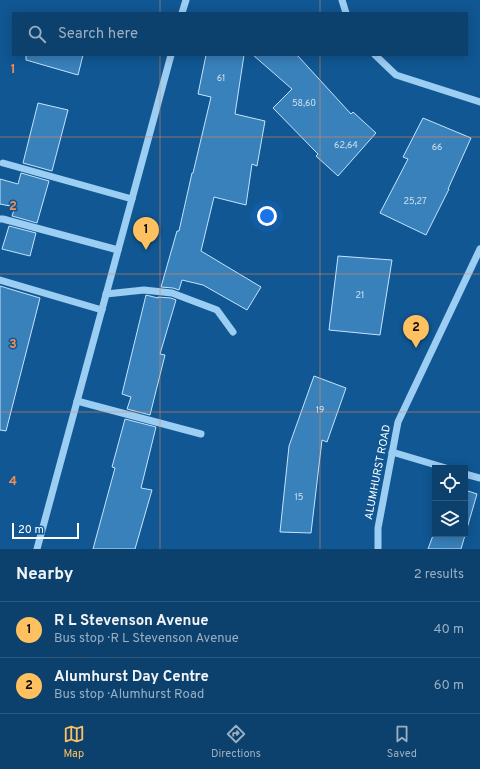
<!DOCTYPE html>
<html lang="en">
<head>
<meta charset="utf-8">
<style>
  :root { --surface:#0c416e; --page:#1a4c76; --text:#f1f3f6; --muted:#9aafc2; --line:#2c5a81; --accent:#ffc05f }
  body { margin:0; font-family:Overpass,sans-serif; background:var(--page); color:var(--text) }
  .controls { position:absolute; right:12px; bottom:12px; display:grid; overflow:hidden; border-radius:0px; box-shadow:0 2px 10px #0003 }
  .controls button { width:36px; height:36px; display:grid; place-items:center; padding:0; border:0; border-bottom:1px solid var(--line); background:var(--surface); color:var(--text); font:20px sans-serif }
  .scale { position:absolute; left:12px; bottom:10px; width:67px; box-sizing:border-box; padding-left:4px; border:2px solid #fff; border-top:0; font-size:11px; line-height:14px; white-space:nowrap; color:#fff; -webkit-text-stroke:3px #105793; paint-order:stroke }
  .you { position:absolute; left:267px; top:216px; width:14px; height:14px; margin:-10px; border:3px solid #fff; border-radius:50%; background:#1a73e8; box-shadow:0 0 0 6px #1a73e833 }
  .badge { display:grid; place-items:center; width:26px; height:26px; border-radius:50%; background:var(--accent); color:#111; font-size:13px; font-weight:700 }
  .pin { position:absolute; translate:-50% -33px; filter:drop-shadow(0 1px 2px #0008) }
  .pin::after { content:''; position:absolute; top:21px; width:14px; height:12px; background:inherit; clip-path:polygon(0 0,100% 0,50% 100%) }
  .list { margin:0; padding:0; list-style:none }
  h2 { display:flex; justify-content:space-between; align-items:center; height:52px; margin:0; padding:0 16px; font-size:17px }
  h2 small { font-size:13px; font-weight:400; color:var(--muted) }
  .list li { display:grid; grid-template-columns:26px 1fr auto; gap:12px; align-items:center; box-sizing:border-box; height:56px; padding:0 16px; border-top:1px solid var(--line) }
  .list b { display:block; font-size:15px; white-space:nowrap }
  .list p { margin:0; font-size:13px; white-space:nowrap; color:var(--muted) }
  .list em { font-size:13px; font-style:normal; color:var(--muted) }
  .icon { flex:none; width:22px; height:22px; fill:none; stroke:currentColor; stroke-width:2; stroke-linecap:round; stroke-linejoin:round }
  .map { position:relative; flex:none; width:480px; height:549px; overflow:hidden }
  .search { position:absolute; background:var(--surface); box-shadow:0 2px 10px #0003; left:12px; right:12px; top:12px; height:44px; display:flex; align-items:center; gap:10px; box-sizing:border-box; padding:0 14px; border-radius:0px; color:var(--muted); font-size:15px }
  .sheet { height:164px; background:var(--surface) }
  nav { display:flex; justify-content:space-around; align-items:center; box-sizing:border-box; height:56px; border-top:1px solid var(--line); background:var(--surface); font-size:11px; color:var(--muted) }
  nav a { display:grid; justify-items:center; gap:2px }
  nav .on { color:var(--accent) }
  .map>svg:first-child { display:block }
</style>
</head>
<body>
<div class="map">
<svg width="480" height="549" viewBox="0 0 480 549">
  <rect width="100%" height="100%" fill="#105793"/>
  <g fill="#3981bb" stroke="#c4e4fe">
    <path d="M26,55H83L78,75L26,60Z"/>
    <path d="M206,55H244L235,114L265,121L257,166L252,164L246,205L214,197L201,251L261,287L247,310L203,285L182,280L179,290L173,288L161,287L177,231H179L192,173H193L211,97L198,94Z"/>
    <path d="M253,55H297L351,114L353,112L376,133L338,176L316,156L318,154L273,108L292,89Z"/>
    <path d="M38,103L68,110L52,171L23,163Z"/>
    <path d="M423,118L471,138L448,189H449L426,235L380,213L408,159L403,157Z"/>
    <path d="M21,173L49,181L37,223L12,216L15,207L0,204V179L18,184Z"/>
    <path d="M9,226L36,233L30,256L2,249Z"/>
    <path d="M338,256L392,260L380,335L329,330Z"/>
    <path d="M0,286L40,298L6,431L0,430Z"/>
    <path d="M146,295L158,298V297L171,298L176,300L160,354L165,355L150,415L127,409L131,397L122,394Z"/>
    <path d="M314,376L346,388L327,442L322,440L311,533L280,532L289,446Z"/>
    <path d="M125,419L156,427L141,488L152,490L135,549H93L115,468L112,467Z"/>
    <path d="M465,490L477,494L461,549H428L435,530V534H465Z"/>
  </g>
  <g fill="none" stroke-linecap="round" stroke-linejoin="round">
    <g stroke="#9ccdf3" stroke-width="7">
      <path d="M342,0L346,13"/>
      <path d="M182,13L186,0"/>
      <path d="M375,55L396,75L480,102"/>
      <path d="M3,163L132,199"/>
      <path d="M0,219H3L118,250"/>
      <path d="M0,280L102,310"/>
      <path d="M106,294L144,290L172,293L217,310L233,332"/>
      <path d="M77,401L201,434"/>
      <path d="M392,452L446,468"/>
      <path d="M465,474L480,478"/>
      <path d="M37,549L171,55"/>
      <path d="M378,549V528L398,422L480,249"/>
    </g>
  </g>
  <path fill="none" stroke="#ef8b55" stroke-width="1" stroke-opacity="0.55" d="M160,0V13M320,0V13M160,55V549M320,55V549M0,137H480M0,274H480M0,412H480"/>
  <g text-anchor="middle" stroke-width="3" stroke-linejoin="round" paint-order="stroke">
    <g font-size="9" fill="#cee0ee">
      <text x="221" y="81">61</text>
      <text x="304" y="106">58,60</text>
      <text x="346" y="148">62,64</text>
      <text x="437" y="150">66</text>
      <text x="415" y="204">25,27</text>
      <text x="360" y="298">21</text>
      <text x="320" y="413">19</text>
      <text x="299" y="500">15</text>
    </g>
    <g font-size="11" fill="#fff" stroke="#105793">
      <text transform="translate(377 472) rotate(-79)" y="4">ALUMHURST ROAD</text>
    </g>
  </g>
  <g font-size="13" text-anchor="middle" font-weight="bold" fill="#ef8b55" stroke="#105793" stroke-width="3" stroke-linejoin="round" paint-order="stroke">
    <text x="13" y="73">1</text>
    <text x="13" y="210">2</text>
    <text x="13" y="348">3</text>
    <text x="13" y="485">4</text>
  </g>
</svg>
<div class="controls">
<button><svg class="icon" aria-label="locate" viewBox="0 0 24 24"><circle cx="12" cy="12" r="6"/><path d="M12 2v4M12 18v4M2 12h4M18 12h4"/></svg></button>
<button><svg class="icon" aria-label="layers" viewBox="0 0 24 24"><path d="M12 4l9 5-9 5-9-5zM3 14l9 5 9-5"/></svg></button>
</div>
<div class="scale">20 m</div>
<div class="you"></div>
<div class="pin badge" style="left:146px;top:250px">1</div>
<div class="pin badge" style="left:416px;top:348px">2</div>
<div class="search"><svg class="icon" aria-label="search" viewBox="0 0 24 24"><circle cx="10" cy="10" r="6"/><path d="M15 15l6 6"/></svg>Search here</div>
</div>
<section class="sheet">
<h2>Nearby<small>2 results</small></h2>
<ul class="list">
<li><span class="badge">1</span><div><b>R L Stevenson Avenue</b><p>Bus stop · R L Stevenson Avenue</p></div><em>40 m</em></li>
<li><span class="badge">2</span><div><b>Alumhurst Day Centre</b><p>Bus stop · Alumhurst Road</p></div><em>60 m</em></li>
</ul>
</section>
<nav>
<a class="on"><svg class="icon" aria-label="map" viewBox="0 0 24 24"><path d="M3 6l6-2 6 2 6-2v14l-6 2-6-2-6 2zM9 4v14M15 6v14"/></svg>Map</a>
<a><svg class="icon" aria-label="directions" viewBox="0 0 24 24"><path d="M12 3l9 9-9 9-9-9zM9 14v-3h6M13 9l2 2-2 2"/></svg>Directions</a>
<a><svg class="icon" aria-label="saved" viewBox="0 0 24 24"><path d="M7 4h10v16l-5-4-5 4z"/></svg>Saved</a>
</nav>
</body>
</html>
